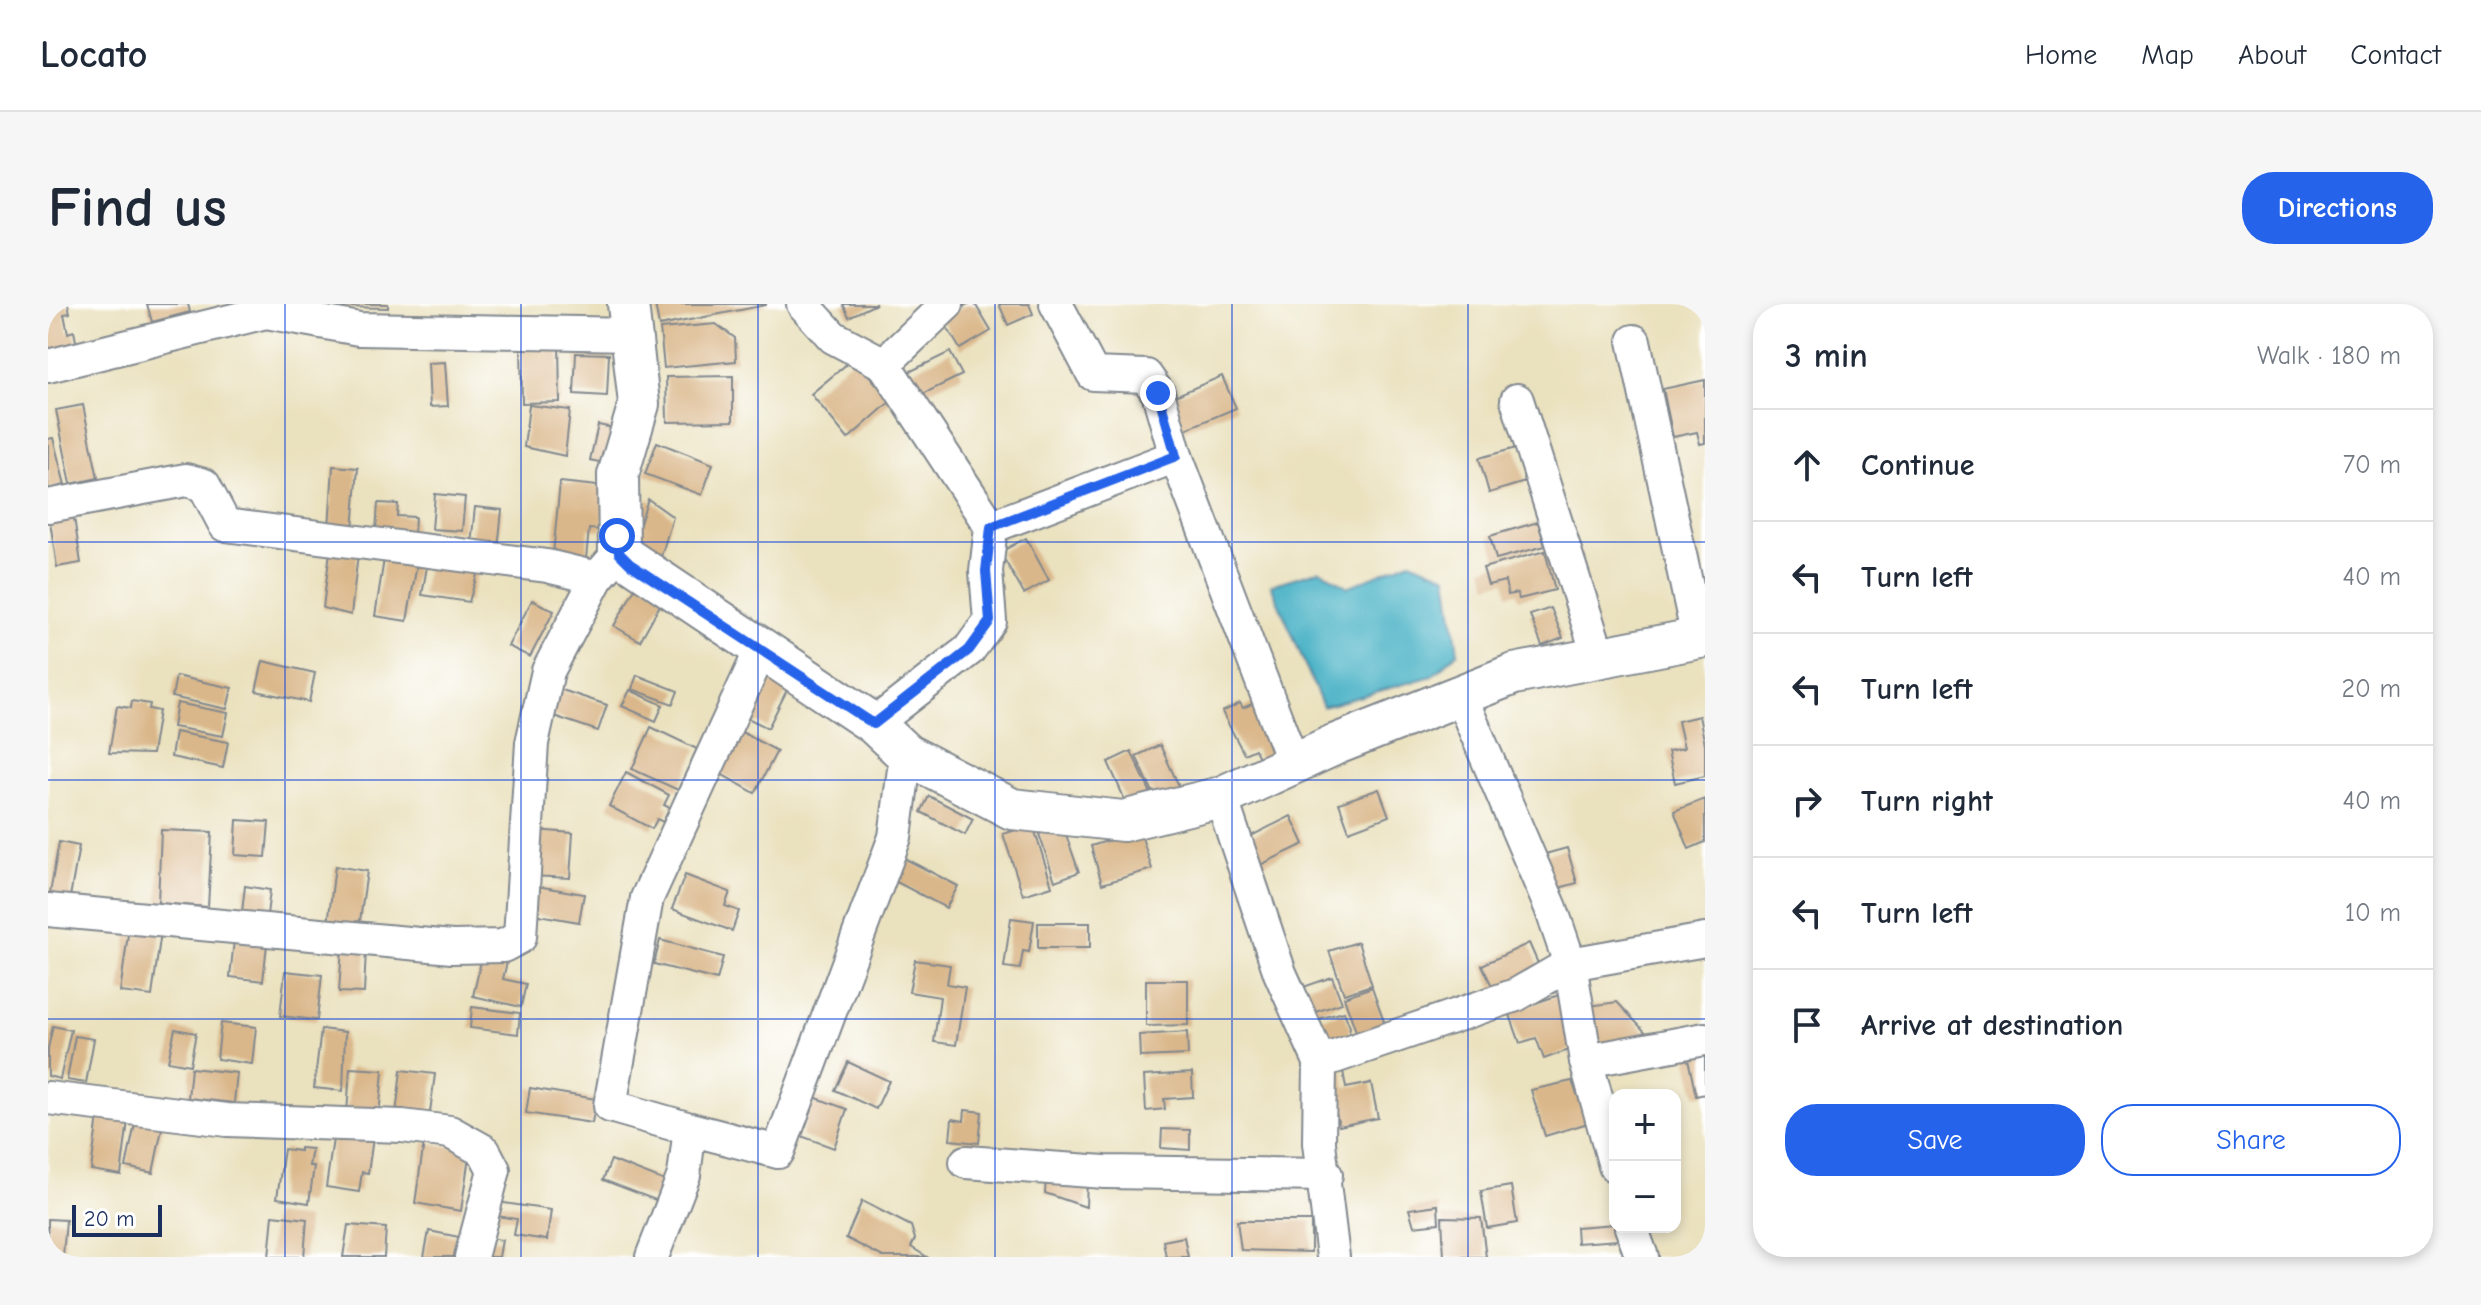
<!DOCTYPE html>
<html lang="en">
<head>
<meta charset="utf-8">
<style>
  :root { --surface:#fff; --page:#f6f6f7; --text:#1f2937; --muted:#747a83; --line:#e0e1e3; --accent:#2563eb }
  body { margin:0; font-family:"Comic Neue",sans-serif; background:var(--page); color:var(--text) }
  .controls { position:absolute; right:24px; bottom:24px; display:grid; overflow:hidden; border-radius:16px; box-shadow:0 4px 12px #0003 }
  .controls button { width:72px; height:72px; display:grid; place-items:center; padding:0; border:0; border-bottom:2px solid var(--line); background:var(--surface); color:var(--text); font:40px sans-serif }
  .scale { position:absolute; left:24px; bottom:20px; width:90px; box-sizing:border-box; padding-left:8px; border:4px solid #1b2f5e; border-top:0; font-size:22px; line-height:28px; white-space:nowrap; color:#1b2f5e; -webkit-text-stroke:6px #fff; paint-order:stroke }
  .stop { position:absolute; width:24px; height:24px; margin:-18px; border:6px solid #2563eb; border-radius:50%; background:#fff }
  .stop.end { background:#2563eb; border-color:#fff; box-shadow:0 2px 8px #0008 }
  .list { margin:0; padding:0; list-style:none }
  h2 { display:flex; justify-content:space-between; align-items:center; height:104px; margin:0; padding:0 32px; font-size:34px }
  h2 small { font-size:26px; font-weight:400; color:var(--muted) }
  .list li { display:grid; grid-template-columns:52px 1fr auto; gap:24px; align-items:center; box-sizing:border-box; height:112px; padding:0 32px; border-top:2px solid var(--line) }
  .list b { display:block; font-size:30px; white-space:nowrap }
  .list em { font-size:26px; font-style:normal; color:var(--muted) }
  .actions { display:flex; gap:16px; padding:24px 32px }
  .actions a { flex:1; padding:18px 0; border:2px solid var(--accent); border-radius:32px; text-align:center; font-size:28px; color:var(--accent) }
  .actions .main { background:var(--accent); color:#fff }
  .icon { flex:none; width:44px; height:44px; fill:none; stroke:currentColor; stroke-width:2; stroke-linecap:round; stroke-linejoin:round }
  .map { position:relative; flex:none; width:1657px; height:953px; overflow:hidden; border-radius:32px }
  header { display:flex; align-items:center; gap:48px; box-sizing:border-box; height:112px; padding:0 40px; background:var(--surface); border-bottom:2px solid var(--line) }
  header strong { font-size:38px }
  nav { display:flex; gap:44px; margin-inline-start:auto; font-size:28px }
  .intro { display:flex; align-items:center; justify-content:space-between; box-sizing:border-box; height:192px; padding:0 48px }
  h1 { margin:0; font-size:56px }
  .button { padding:20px 36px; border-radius:32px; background:var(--accent); color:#fff; font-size:28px; font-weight:700 }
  main { display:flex; gap:48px; padding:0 48px }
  aside { flex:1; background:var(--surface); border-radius:32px; box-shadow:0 4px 12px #0003 }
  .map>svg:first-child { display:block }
</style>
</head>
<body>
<header>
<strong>Locato</strong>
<nav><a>Home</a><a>Map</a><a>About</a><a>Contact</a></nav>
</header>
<div class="intro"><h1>Find us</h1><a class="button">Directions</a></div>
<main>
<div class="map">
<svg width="1657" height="953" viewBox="0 0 1657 953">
  <rect width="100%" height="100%" fill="#fff"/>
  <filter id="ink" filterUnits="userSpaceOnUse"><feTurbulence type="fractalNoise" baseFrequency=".0125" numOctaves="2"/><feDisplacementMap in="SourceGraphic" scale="16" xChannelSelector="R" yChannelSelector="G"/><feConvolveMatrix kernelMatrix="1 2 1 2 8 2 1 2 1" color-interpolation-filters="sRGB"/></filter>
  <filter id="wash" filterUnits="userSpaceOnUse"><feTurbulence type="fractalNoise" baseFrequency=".006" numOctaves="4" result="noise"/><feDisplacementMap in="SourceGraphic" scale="32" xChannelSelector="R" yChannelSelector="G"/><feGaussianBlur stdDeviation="1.8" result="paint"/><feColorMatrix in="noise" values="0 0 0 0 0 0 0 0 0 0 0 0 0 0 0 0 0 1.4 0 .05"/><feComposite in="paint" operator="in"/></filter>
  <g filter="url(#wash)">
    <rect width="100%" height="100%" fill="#eae1be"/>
    <path fill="#47b1c5" stroke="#317092" stroke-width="2" d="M1362,257L1399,272L1410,348L1384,372L1275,403L1223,281L1272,266L1300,283Z"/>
    <g id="blocks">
      <g fill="#dab78a">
        <path d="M0,0H20L22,9L16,10L20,29L26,27L29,42L0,48Z"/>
        <path d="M99,0H140L142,8L104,18Z"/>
        <path d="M294,0H340V4L295,3Z"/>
        <path d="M607,0H718V1L611,22Z"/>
        <path d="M795,0H828L801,13Z"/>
        <path d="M920,0H927L943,27L912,45L894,15Z"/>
        <path d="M951,0H981L985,10L960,21Z"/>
        <path d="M668,20L687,34L688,57L616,64L612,25Z"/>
        <path d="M473,37H511L512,98L474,99Z"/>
        <path d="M902,48L914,71L873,91L861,68Z"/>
        <path d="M528,49L561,50L559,92L526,90Z"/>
        <path d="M806,54L843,97L800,135L763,90Z"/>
        <path d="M397,58L400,102L382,103L380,59Z"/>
        <path d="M685,72V117L619,118L618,73Z"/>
        <path d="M1174,72L1188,104L1136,126L1122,94Z"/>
        <path d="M1657,76V139L1652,140L1649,128L1625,133L1615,85Z"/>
        <path d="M35,101L50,174L23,180L8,106Z"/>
        <path d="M481,101L522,106L517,152L476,143Z"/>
        <path d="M550,121L576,126L569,162L542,156Z"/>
        <path d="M5,134L17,181L0,185V135Z"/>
        <path d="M609,138L665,160L654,191L597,170Z"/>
        <path d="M1468,144L1477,178L1441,189L1431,154Z"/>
        <path d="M285,162L310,164L305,226L281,224Z"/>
        <path d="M512,178L558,183L554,226L541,225L538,255L505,251Z"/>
        <path d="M387,190L417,193L414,227L384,225Z"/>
        <path d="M600,195L625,213L611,259L582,250Z"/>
        <path d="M330,199L350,200L349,212L367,213L366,230L328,227Z"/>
        <path d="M427,203L454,206L450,245L423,241Z"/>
        <path d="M25,207L33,259L9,263L1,211Z"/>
        <path d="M1490,218L1497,242L1448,255L1442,232Z"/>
        <path d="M978,234L1001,276L976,290L952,248Z"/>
        <path d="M282,247L310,250L303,311L275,304Z"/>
        <path d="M1497,247L1507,286L1471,295L1469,289L1460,291L1457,277L1440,281L1435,264Z"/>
        <path d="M336,255L369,260L359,317L327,312Z"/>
        <path d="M380,257L431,264L421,298L374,291Z"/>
        <path d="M591,277L617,292L592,337L566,322Z"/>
        <path d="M484,296L506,307L482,353L460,342Z"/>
        <path d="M1503,304L1515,334L1494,342L1482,311Z"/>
        <path d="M215,357L267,369L261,398L208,387Z"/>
        <path d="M713,360L744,376L720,424L689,409Z"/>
        <path d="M589,371L630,387L625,400L584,385Z"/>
        <path d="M128,372L184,384L179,405L124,393Z"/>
        <path d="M502,382L559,401L550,427L494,408Z"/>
        <path d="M582,386L615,401L608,417L574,402Z"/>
        <path d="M84,397L102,400L101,405L111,407L104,450L61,449L69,402L83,404Z"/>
        <path d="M129,399L180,409L175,432L125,423Z"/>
        <path d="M1192,399L1195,404L1206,399L1231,447L1212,456L1207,445L1196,450L1174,408Z"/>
        <path d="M1651,412L1657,440V472L1627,479L1620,447L1636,444L1630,417Z"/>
        <path d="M603,423L649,445L630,486L584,465Z"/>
        <path d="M688,425L729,447L707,489L666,466Z"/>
        <path d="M127,428L180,438L175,464L123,453Z"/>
        <path d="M1112,441L1137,495L1113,506L1088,452Z"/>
        <path d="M1083,447L1109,502L1080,503L1060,458Z"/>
        <path d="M578,468L621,491L616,501L622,504L615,518L609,515L604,525L561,502Z"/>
        <path d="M1331,485L1341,512L1301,527L1291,499Z"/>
        <path d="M881,492L925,515L917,531L873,508Z"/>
        <path d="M1657,495V538L1641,545L1626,507Z"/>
        <path d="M1243,512L1256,540L1206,564L1193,537Z"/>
        <path d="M189,516L221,518L218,553L187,551Z"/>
        <path d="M985,521L1004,582L975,591L955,530Z"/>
        <path d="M1015,522L1031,568L1007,577L991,530Z"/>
        <path d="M113,526L164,528L160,603L110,599Z"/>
        <path d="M486,526L525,529L522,574L484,572Z"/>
        <path d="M1092,527L1104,565L1054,580L1043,542Z"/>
        <path d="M11,538L31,542L22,593L2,589Z"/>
        <path d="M1519,544L1529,579L1500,587L1490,552Z"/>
        <path d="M850,551L910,582L898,604L839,573Z"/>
        <path d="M287,562L319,567L311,624L280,620Z"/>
        <path d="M637,571L682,588L677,602L691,607L684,627L624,605Z"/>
        <path d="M483,581L536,590L531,618L479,609Z"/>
        <path d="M197,582L222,586L219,611L194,608Z"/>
        <path d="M963,614L986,617L981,648L975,647L972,665L956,663Z"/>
        <rect x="990" y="619" width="52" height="25"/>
        <path d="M81,623L113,628L104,692L72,688Z"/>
        <path d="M186,636L219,640L215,677L182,673Z"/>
        <path d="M612,636L675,653L669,676L606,660Z"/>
        <path d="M1310,638L1324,681L1296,690L1281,647Z"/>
        <path d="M1481,639L1496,673L1450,695L1434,661Z"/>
        <path d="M294,643L318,644L316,689L291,688Z"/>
        <path d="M434,653L459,658L455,675L478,680L473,703L425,692Z"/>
        <path d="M867,656L902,661L899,680L917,683L908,741L886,738L892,693L861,688Z"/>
        <path d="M237,667L274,671L269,716L232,712Z"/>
        <path d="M1284,673L1294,699L1253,713L1244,687Z"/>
        <path d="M1098,676H1140V721L1098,722Z"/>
        <path d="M1324,683L1339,726L1311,736L1296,693Z"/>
        <path d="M1514,690L1532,742L1496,755L1488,734L1472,739L1461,708Z"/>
        <path d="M1569,698L1602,733L1546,748L1534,703Z"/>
        <path d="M424,703L472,709L470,730L422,724Z"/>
        <path d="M1296,708L1302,723L1298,743L1273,742L1262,717Z"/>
        <path d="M173,719L208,723L204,760L169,755Z"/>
        <path d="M5,722L23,726L12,775L0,772V744Z"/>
        <path d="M127,725L148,729L142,761L120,757Z"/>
        <path d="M273,725L297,728L295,787L266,784Z"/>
        <path d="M1139,728L1140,751L1092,753L1091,731Z"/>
        <path d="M27,732L46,735L38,779L19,776Z"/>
        <path d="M1657,742V790L1648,792L1638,746Z"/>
        <path d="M800,758L841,777L828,805L787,786Z"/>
        <path d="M143,764L189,769L186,799L140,794Z"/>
        <path d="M302,764L335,766L331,813L299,810Z"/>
        <path d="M353,766L387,770L381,816L348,811Z"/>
        <path d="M1295,767L1298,784L1323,779L1330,814L1291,822L1279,770Z"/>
        <path d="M1144,769L1145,793L1116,795L1117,805L1098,807L1096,772Z"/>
        <path d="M1524,777L1540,819L1497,832L1483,786Z"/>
        <path d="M482,784L548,795L544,819L478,809Z"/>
        <path d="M766,793L799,805L786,844L753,832Z"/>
        <path d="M51,805L81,809L73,871L43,866Z"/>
        <path d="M917,806L934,808L931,839L902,836L904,815L916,817Z"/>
        <path d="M89,810L116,815L105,869L78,863Z"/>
        <path d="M1114,825L1142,826V846L1113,844Z"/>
        <path d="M286,828L325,834L320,869L314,868L311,888L278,883Z"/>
        <path d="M376,838L422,846L413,907L367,899Z"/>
        <path d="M252,844L264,845L261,862H266L261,899L229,894L236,845L252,847Z"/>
        <path d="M563,856L617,877L610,897L555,876Z"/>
        <path d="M998,872L1039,875L1038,903L997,889Z"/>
        <path d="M1463,882L1469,919L1439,924L1433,887Z"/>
        <path d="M443,897L503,906L499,936L466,931L469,915L441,911Z"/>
        <path d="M814,897L863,922L867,935L863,943L879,953H835L798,934Z"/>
        <path d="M1390,901L1391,919L1366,922L1361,905Z"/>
        <path d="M225,911L259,915L256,953H221Z"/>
        <path d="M1394,913L1433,914L1438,953H1396Z"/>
        <path d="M0,915L18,916L15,953H0Z"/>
        <path d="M1189,917H1263V948L1193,946Z"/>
        <path d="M1567,920L1571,936L1529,939L1528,923Z"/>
        <path d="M300,921L338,924L336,953H295Z"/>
        <path d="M381,927L416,934L412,953H376Z"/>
        <path d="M435,933L454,936L451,953H432Z"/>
        <path d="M1136,933L1140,953H1118L1115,937Z"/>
      </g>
    </g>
  </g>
  <g filter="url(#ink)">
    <use href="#blocks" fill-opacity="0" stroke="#82888e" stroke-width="2"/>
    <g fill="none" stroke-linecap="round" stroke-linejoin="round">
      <g stroke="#82888e" stroke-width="36">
        <g id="minor">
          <path d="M215,0L218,8L311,25L585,30"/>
          <path d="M755,0L785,33L836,60L943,223L1128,152L1245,459"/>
          <path d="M1008,0L1045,70L1098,72L1110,89L1128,152"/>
          <path d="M1586,37L1650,334"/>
          <path d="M836,60L899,0"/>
          <path d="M0,62L218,8"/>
          <path d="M1469,96L1551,354"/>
          <path d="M0,202L138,176L156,181L177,221L499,262L549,274"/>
          <path d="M1412,391L1503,604L1522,660L1538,757L1567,862"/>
          <path d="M826,420L921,346L942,317L938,267L943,223"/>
          <path d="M1173,493L1232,669L1272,758L1271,839L1285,953"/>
          <path d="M0,606L404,643L455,642L472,633L484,439L500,367L549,274L571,249"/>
          <path d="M1538,757L1657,735"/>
          <path d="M1272,758L1468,691L1522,660L1657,636"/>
          <path d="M0,794L179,816L354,822L402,828L436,847L446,866L423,953"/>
          <path d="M642,825L562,802L599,594L713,346"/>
          <path d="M918,858L1057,868L1278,871"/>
          <path d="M1583,923L1594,953"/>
          <path d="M604,953L636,871L642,825L730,848L847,533L858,450"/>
        </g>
      </g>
      <g stroke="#82888e" stroke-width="44">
        <path id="tertiary" d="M580,0L591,100L570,171L571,249L826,420L858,450L964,505L1075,517L1173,493L1286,441L1466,370L1657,333"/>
      </g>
      <use href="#minor" stroke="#fff" stroke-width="32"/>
      <use href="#tertiary" stroke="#fff" stroke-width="40"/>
    </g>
  </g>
  <g fill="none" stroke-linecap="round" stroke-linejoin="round" filter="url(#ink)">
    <path stroke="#2563eb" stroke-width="10" d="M569,232L571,249L582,260L826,420L921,346L942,317L938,267L943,223L1128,152L1110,89"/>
  </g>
  <path fill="none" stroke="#1d4ed8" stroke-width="2" stroke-opacity="0.55" d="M237,0V953M473,0V953M710,0V953M947,0V953M1184,0V953M1420,0V953M0,238H1657M0,476H1657M0,715H1657"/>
</svg>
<div class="controls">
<button>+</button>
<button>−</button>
</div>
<div class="scale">20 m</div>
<div class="stop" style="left:569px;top:232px"></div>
<div class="stop end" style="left:1110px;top:89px"></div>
</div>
<aside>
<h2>3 min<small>Walk · 180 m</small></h2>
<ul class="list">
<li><svg class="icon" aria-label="ahead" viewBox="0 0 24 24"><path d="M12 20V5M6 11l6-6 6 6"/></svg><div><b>Continue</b></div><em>70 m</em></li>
<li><svg class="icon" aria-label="left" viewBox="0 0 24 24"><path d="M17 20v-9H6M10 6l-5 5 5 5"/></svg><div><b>Turn left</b></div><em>40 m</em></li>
<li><svg class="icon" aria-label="left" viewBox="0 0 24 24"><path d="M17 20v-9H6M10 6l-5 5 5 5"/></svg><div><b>Turn left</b></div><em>20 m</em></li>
<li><svg class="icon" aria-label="right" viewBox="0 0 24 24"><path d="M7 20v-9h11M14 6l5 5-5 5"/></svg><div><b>Turn right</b></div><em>40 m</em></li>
<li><svg class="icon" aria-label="left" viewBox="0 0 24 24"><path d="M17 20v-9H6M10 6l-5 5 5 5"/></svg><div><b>Turn left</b></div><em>10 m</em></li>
<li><svg class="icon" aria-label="arrive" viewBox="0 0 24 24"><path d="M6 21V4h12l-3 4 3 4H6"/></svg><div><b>Arrive at destination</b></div></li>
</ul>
<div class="actions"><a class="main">Save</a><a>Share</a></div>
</aside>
</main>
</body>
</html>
